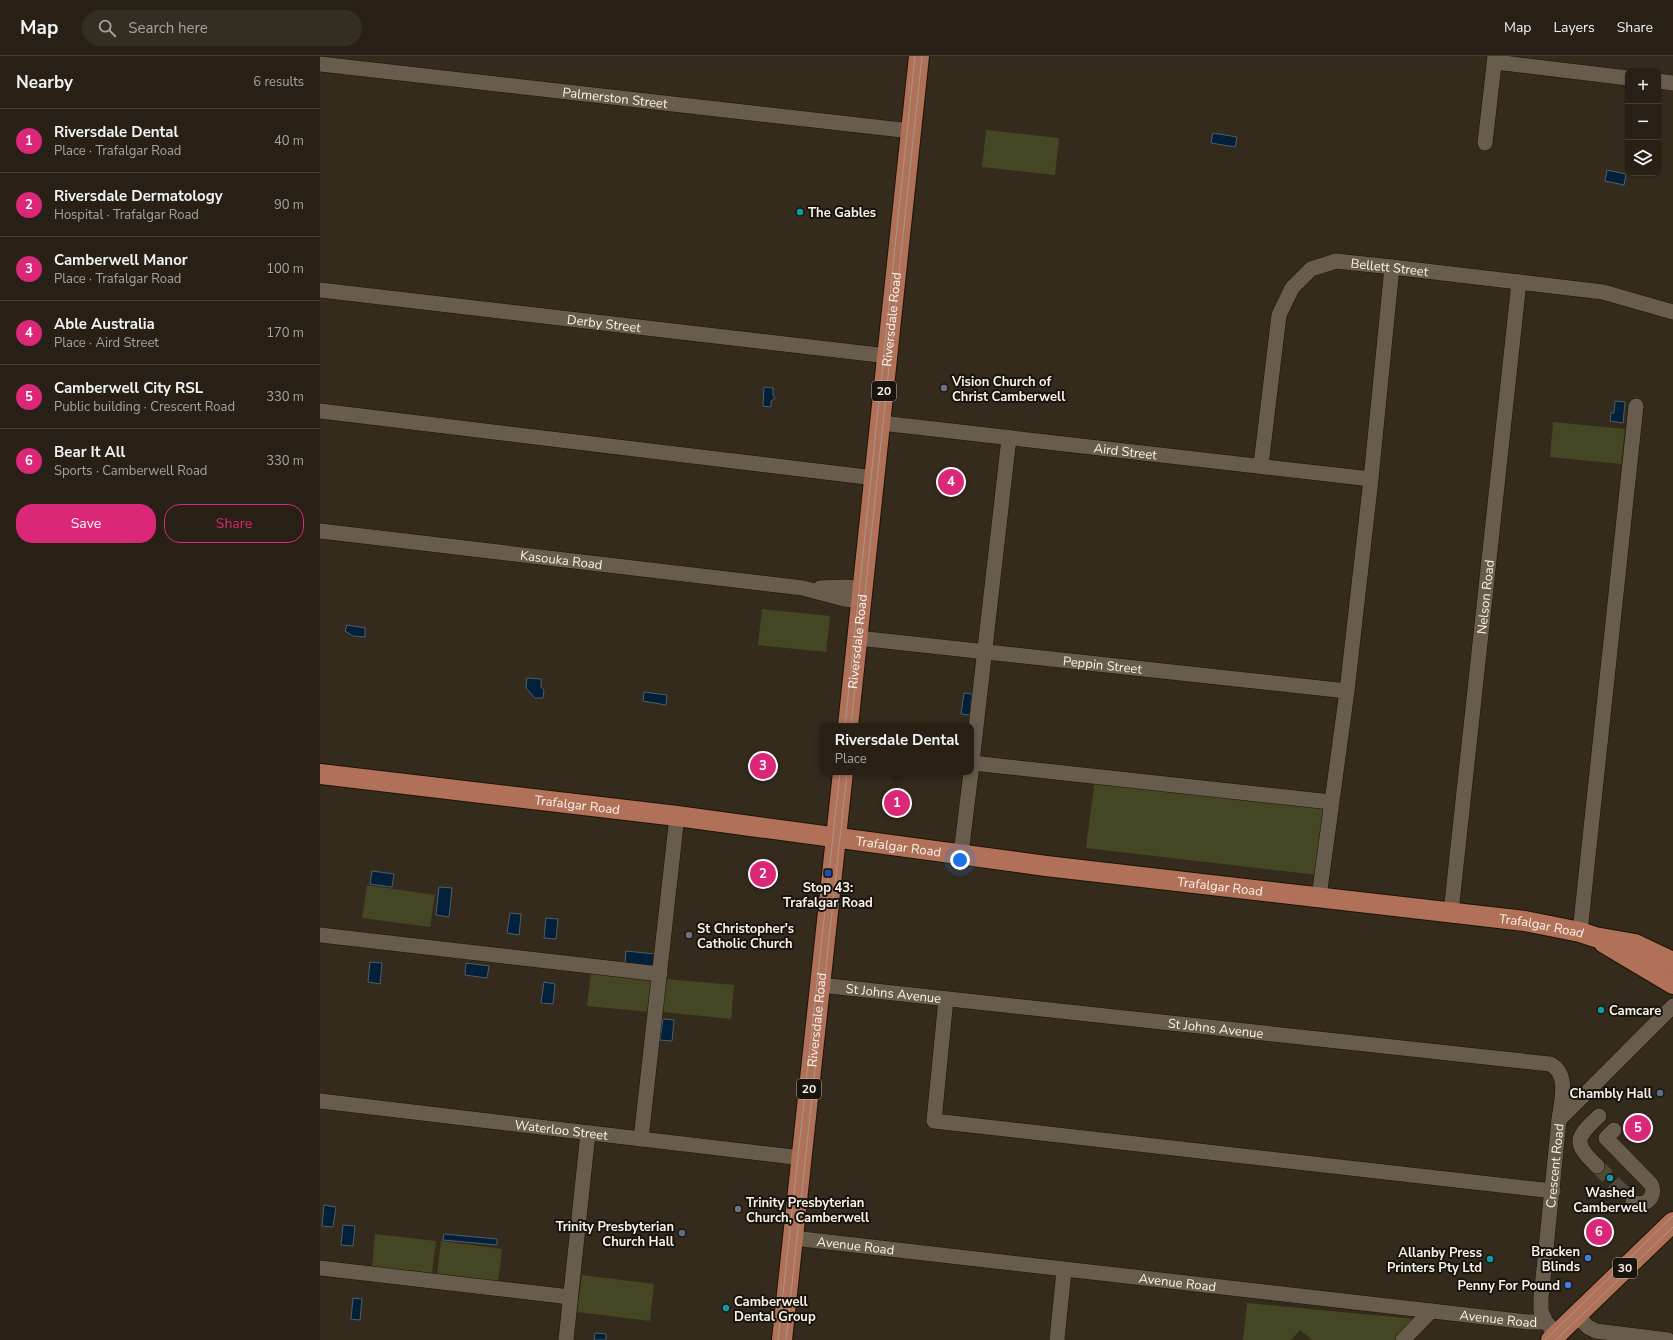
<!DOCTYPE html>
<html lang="en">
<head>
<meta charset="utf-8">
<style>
  :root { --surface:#282015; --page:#342d22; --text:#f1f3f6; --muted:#a5a3a0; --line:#443e34; --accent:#db2777 }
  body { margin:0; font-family:"Nunito Sans",sans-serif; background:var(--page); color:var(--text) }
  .controls { position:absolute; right:12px; top:12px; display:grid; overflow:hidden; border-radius:8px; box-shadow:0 1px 3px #0004 }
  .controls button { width:36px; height:36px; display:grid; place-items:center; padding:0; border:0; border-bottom:1px solid var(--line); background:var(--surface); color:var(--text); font:20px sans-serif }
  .you { position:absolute; left:640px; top:804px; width:14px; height:14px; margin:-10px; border:3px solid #fff; border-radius:50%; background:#1a73e8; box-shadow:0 0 0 6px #1a73e833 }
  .badge { display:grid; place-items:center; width:26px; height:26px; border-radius:50%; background:var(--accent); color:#fff; font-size:13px; font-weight:700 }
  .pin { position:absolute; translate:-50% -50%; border:2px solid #fff; box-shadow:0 1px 4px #0006 }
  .popup { position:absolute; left:500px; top:667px; width:154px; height:52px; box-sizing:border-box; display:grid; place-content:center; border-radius:8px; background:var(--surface); filter:drop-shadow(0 1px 3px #0005); font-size:13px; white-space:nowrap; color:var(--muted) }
  .popup b { font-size:15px; color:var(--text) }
  .popup::after { content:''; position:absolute; left:50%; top:100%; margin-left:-8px; border:8px solid transparent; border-top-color:var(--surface) }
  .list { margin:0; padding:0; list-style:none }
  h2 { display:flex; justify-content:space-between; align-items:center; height:52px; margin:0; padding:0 16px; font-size:17px }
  h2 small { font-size:13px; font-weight:400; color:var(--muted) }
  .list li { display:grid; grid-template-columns:26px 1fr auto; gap:12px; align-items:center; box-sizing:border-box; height:64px; padding:0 16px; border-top:1px solid var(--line) }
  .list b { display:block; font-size:15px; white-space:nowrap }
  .list p { margin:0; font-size:13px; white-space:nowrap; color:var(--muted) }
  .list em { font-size:13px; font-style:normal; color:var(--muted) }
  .actions { display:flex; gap:8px; padding:12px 16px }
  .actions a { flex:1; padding:9px 0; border:1px solid var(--accent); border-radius:16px; text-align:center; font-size:14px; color:var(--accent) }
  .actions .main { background:var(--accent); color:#fff }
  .icon { flex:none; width:22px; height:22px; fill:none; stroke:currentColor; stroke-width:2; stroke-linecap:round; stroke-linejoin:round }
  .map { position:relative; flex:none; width:1353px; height:1284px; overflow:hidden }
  header { display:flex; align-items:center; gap:24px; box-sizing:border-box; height:56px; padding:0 20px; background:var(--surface); border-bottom:1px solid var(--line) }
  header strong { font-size:19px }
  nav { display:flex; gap:22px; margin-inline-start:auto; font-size:14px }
  .search { width:280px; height:36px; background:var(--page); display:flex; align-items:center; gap:10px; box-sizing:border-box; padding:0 14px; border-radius:22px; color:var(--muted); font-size:15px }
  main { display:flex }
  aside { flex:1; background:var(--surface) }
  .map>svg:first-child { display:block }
</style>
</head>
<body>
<header>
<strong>Map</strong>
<div class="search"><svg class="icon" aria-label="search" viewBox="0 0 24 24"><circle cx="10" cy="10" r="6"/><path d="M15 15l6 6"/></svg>Search here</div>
<nav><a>Map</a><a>Layers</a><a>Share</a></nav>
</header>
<main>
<aside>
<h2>Nearby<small>6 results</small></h2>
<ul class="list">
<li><span class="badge">1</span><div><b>Riversdale Dental</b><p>Place · Trafalgar Road</p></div><em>40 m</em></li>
<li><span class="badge">2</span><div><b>Riversdale Dermatology</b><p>Hospital · Trafalgar Road</p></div><em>90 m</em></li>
<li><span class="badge">3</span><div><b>Camberwell Manor</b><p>Place · Trafalgar Road</p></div><em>100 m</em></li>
<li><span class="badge">4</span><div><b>Able Australia</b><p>Place · Aird Street</p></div><em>170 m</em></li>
<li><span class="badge">5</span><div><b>Camberwell City RSL</b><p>Public building · Crescent Road</p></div><em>330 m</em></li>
<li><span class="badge">6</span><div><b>Bear It All</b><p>Sports · Camberwell Road</p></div><em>330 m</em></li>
</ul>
<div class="actions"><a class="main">Save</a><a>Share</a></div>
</aside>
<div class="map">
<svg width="1353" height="1284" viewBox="0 0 1353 1284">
  <rect width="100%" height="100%" fill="#352b1c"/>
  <g fill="#454724">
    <path d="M666,74L739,82L735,119L662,111Z"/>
    <path d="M1233,366L1305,373L1301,408L1230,401Z"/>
    <path d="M442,553L510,560L506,596L438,589Z"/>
    <path d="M775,721L1006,748L997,819L766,792Z"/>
    <path d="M47,829L115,839L110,871L42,862Z"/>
    <path d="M271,917L333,924L329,956L267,950Z"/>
    <path d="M346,923L414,929L411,963L343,956Z"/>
    <path d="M55,1178L116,1185L112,1217L52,1211Z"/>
    <path d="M121,1185L182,1193L178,1225L117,1218Z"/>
    <path d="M262,1219L334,1228L330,1265L257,1256Z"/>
    <path d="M927,1247L1105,1264L1086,1284H992L980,1274L971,1284H923Z"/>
  </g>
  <g fill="#022039" stroke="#4c5f6e">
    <path d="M893,77L917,81L915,91L891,87Z"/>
    <path d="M1287,114L1306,118L1304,129L1285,125Z"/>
    <path d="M444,331L453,332V339L455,342L451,345V351L443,350Z"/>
    <path d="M1295,345L1305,346L1303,367L1290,365L1291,357H1294Z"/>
    <path d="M27,569L45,572V581L33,580L25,575Z"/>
    <path d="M207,622L221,623V631L224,634L223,642H215L206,632Z"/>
    <path d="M324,636L347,639L346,649L323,645Z"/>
    <path d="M644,637L652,638L650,659L641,658Z"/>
    <path d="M52,815L74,818L72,831L50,828Z"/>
    <path d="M119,831L132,832L129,861L116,859Z"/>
    <path d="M190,857L201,858L199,879L187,877Z"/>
    <path d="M226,862L238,863L236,883L224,882Z"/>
    <path d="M306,895L335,898L333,911L305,908Z"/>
    <path d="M50,906L62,907L60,928L48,926Z"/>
    <path d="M146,907L169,910L167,922L145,919Z"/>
    <path d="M224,926L235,928L233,948L221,947Z"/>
    <path d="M343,963L354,964L352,985L340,984Z"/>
    <path d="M4,1149L16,1151L13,1171L2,1170Z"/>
    <path d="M23,1169L35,1170L33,1190L21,1189Z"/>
    <path d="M124,1178L177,1183V1189L123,1184Z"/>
    <path d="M33,1242L42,1243L40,1264L31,1263Z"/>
    <path d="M275,1277L286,1278V1284H274Z"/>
  </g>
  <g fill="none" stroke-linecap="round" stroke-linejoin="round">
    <path stroke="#52493b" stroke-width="15" stroke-dasharray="15 8" stroke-linecap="butt" d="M1277,1110L1313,1146"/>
    <g stroke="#1d1305" stroke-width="16">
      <g id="minor">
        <path d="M1175,6L1308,22"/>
        <path id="s1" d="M0,8L591,75"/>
        <path d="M1338,25L1353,27"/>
        <path d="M1165,87L1175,0"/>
        <path id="s2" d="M0,234L568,300"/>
        <path d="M0,355L555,422"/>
        <path id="s3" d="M561,367L1051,423"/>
        <path id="s4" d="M941,409L959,259L972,232L991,213L1016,205L1072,211L1283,236L1353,256"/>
        <path id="s5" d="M0,475L483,532L524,543L541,545"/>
        <path d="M500,532L526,531L543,533"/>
        <path id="s6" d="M538,582L1027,635"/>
        <path d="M652,707L1011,746"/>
        <path d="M651,715L689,382"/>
        <path d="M641,798L651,716"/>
        <path d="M999,841L1027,635L1051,423L1072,211"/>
        <path id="s7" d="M1131,856L1199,226"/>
        <path d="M1260,876L1316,350"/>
        <path d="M0,879L340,918"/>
        <path id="s8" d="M500,929L1230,1008C1250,1018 1241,1046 1239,1064"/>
        <path d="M626,943L614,1065L1233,1135"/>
        <path id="s9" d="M0,1045L482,1102"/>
        <path d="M1294,1074L1286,1082L1331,1128C1337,1140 1326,1152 1313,1146"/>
        <path d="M321,1083L357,760"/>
        <path d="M1277,1110C1253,1087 1255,1082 1279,1060"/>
        <path id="s10" d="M473,1182L1208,1266H1226L1236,1278"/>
        <path d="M0,1212L250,1241"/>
        <path d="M1256,1259L1268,1271L1276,1275L1348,1284"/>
        <path id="s11" d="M1226,1266L1221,1255V1242L1239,1064L1353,950"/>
        <path d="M246,1284L268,1077"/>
        <path d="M737,1284L744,1214"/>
        <path d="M1083,1284L1111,1255"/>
      </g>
    </g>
    <g stroke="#1d1305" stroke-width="22">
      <g id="major">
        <path id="s12" d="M528,670L599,0"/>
        <path id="s13" d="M0,718L357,760L726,810L1205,865L1260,876L1275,881L1315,888L1353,906"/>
        <path d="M1284,887L1353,928"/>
        <path id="s14" d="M462,1284L523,716"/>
        <path d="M1231,1284L1353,1166"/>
      </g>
    </g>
    <use href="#minor" stroke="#685d4c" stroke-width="15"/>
    <use href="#major" stroke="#b17159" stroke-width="20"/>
    <g stroke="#a1998c" stroke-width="1">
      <path d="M525,670L595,0"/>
      <path d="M531,670L602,0"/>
      <path d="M458,1284L520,716"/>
      <path d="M466,1284L527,716"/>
      <path d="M1225,1284L1353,1160"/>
      <path d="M1236,1284L1353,1171"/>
    </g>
  </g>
  <g fill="#0f9aa8" stroke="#19150e" stroke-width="1.5">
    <circle cx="480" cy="156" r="4"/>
    <circle cx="1281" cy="954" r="4"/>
    <circle cx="1290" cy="1122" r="4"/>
    <circle cx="1170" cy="1203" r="4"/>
    <circle cx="406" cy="1252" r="4"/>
  </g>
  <g fill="#6b7280" stroke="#19150e" stroke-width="1.5">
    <circle cx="624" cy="332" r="4"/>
    <circle cx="369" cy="879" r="4"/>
    <circle cx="418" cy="1153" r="4"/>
  </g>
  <rect fill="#1a4fb4" stroke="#19150e" stroke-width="1.5" x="504" y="813" width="8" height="8" rx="2"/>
  <g fill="#5c6f8a" stroke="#19150e" stroke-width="1.5">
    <circle cx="1340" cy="1037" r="4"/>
    <circle cx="362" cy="1177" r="4"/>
  </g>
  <g fill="#3f7fe0" stroke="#19150e" stroke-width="1.5">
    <circle cx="1268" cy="1202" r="4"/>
    <circle cx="1248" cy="1229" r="4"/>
  </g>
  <g text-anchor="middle" stroke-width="4" stroke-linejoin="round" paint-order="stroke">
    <g fill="#19150e" stroke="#b6b0a7" stroke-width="1">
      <rect x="552" y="325" width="24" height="20" rx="3"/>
      <rect x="477" y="1023" width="24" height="20" rx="3"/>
      <rect x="1293" y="1202" width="24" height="20" rx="3"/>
    </g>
    <g font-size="12" font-weight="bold" fill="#f9f2e8">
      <text x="564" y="339">20</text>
      <text x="489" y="1037">20</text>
      <text x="1305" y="1216">30</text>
    </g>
    <g font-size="13" fill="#f9f2e8" stroke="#19150e">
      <text dy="5" stroke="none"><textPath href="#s1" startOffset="297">Palmerston Street</textPath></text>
      <text dy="5" stroke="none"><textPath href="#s4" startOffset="288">Bellett Street</textPath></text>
      <text dy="5" stroke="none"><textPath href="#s12" startOffset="409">Riversdale Road</textPath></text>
      <text dy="5" stroke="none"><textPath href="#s2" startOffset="286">Derby Street</textPath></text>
      <text dy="5" stroke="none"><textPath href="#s3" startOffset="246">Aird Street</textPath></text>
      <text dy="5" stroke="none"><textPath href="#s5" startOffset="243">Kasouka Road</textPath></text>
      <text dy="5" stroke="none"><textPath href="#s7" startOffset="317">Nelson Road</textPath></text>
      <text dy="5" stroke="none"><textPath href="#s12" startOffset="85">Riversdale Road</textPath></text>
      <text dy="5" stroke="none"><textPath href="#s6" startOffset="246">Peppin Street</textPath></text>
      <text dy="5" stroke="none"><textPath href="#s13" startOffset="259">Trafalgar Road</textPath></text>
      <text dy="5" stroke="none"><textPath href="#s13" startOffset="583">Trafalgar Road</textPath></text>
      <text dy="5" stroke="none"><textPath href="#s13" startOffset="907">Trafalgar Road</textPath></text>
      <text dy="5" stroke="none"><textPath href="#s13" startOffset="1231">Trafalgar Road</textPath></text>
      <text dy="5" stroke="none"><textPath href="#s8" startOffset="74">St Johns Avenue</textPath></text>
      <text dy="5" stroke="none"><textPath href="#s14" startOffset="322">Riversdale Road</textPath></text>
      <text dy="5" stroke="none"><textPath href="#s8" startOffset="398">St Johns Avenue</textPath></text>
      <text dy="5" stroke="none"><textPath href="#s9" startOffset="243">Waterloo Street</textPath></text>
      <text dy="5" stroke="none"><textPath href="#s11" startOffset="158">Crescent Road</textPath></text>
      <text dy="5" stroke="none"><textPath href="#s10" startOffset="63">Avenue Road</textPath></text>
      <text dy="5" stroke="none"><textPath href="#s10" startOffset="387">Avenue Road</textPath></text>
      <text dy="5" stroke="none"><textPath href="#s10" startOffset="710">Avenue Road</textPath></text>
    </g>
    <g font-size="13" font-weight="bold" fill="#f9f2e8" stroke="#19150e" text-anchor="start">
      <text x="488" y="161">The Gables</text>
      <text x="632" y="330">Vision Church of<tspan x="632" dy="15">Christ Camberwell</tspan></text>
      <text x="508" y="836" text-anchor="middle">Stop 43:<tspan x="508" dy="15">Trafalgar Road</tspan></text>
      <text x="377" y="877">St Christopher's<tspan x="377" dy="15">Catholic Church</tspan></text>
      <text x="1289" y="959">Camcare</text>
      <text x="1332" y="1042" text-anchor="end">Chambly Hall</text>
      <text x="1290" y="1141" text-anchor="middle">Washed<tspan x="1290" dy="15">Camberwell</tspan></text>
      <text x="426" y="1151">Trinity Presbyterian<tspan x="426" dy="15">Church, Camberwell</tspan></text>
      <text x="354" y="1175" text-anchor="end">Trinity Presbyterian<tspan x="354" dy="15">Church Hall</tspan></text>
      <text x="1260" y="1200" text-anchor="end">Bracken<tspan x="1260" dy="15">Blinds</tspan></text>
      <text x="1162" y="1201" text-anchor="end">Allanby Press<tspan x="1162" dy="15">Printers Pty Ltd</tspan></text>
      <text x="1240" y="1234" text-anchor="end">Penny For Pound</text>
      <text x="414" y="1250">Camberwell<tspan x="414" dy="15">Dental Group</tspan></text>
    </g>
  </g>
</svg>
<div class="controls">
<button>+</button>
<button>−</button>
<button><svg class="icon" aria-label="layers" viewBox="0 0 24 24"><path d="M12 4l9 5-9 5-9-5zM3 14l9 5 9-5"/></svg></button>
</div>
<div class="you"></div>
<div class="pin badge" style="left:577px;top:747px">1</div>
<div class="popup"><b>Riversdale Dental</b>Place</div>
<div class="pin badge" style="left:443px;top:818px">2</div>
<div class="pin badge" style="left:443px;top:710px">3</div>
<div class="pin badge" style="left:631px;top:426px">4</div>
<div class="pin badge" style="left:1318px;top:1072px">5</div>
<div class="pin badge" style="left:1279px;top:1176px">6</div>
</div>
</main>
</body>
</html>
